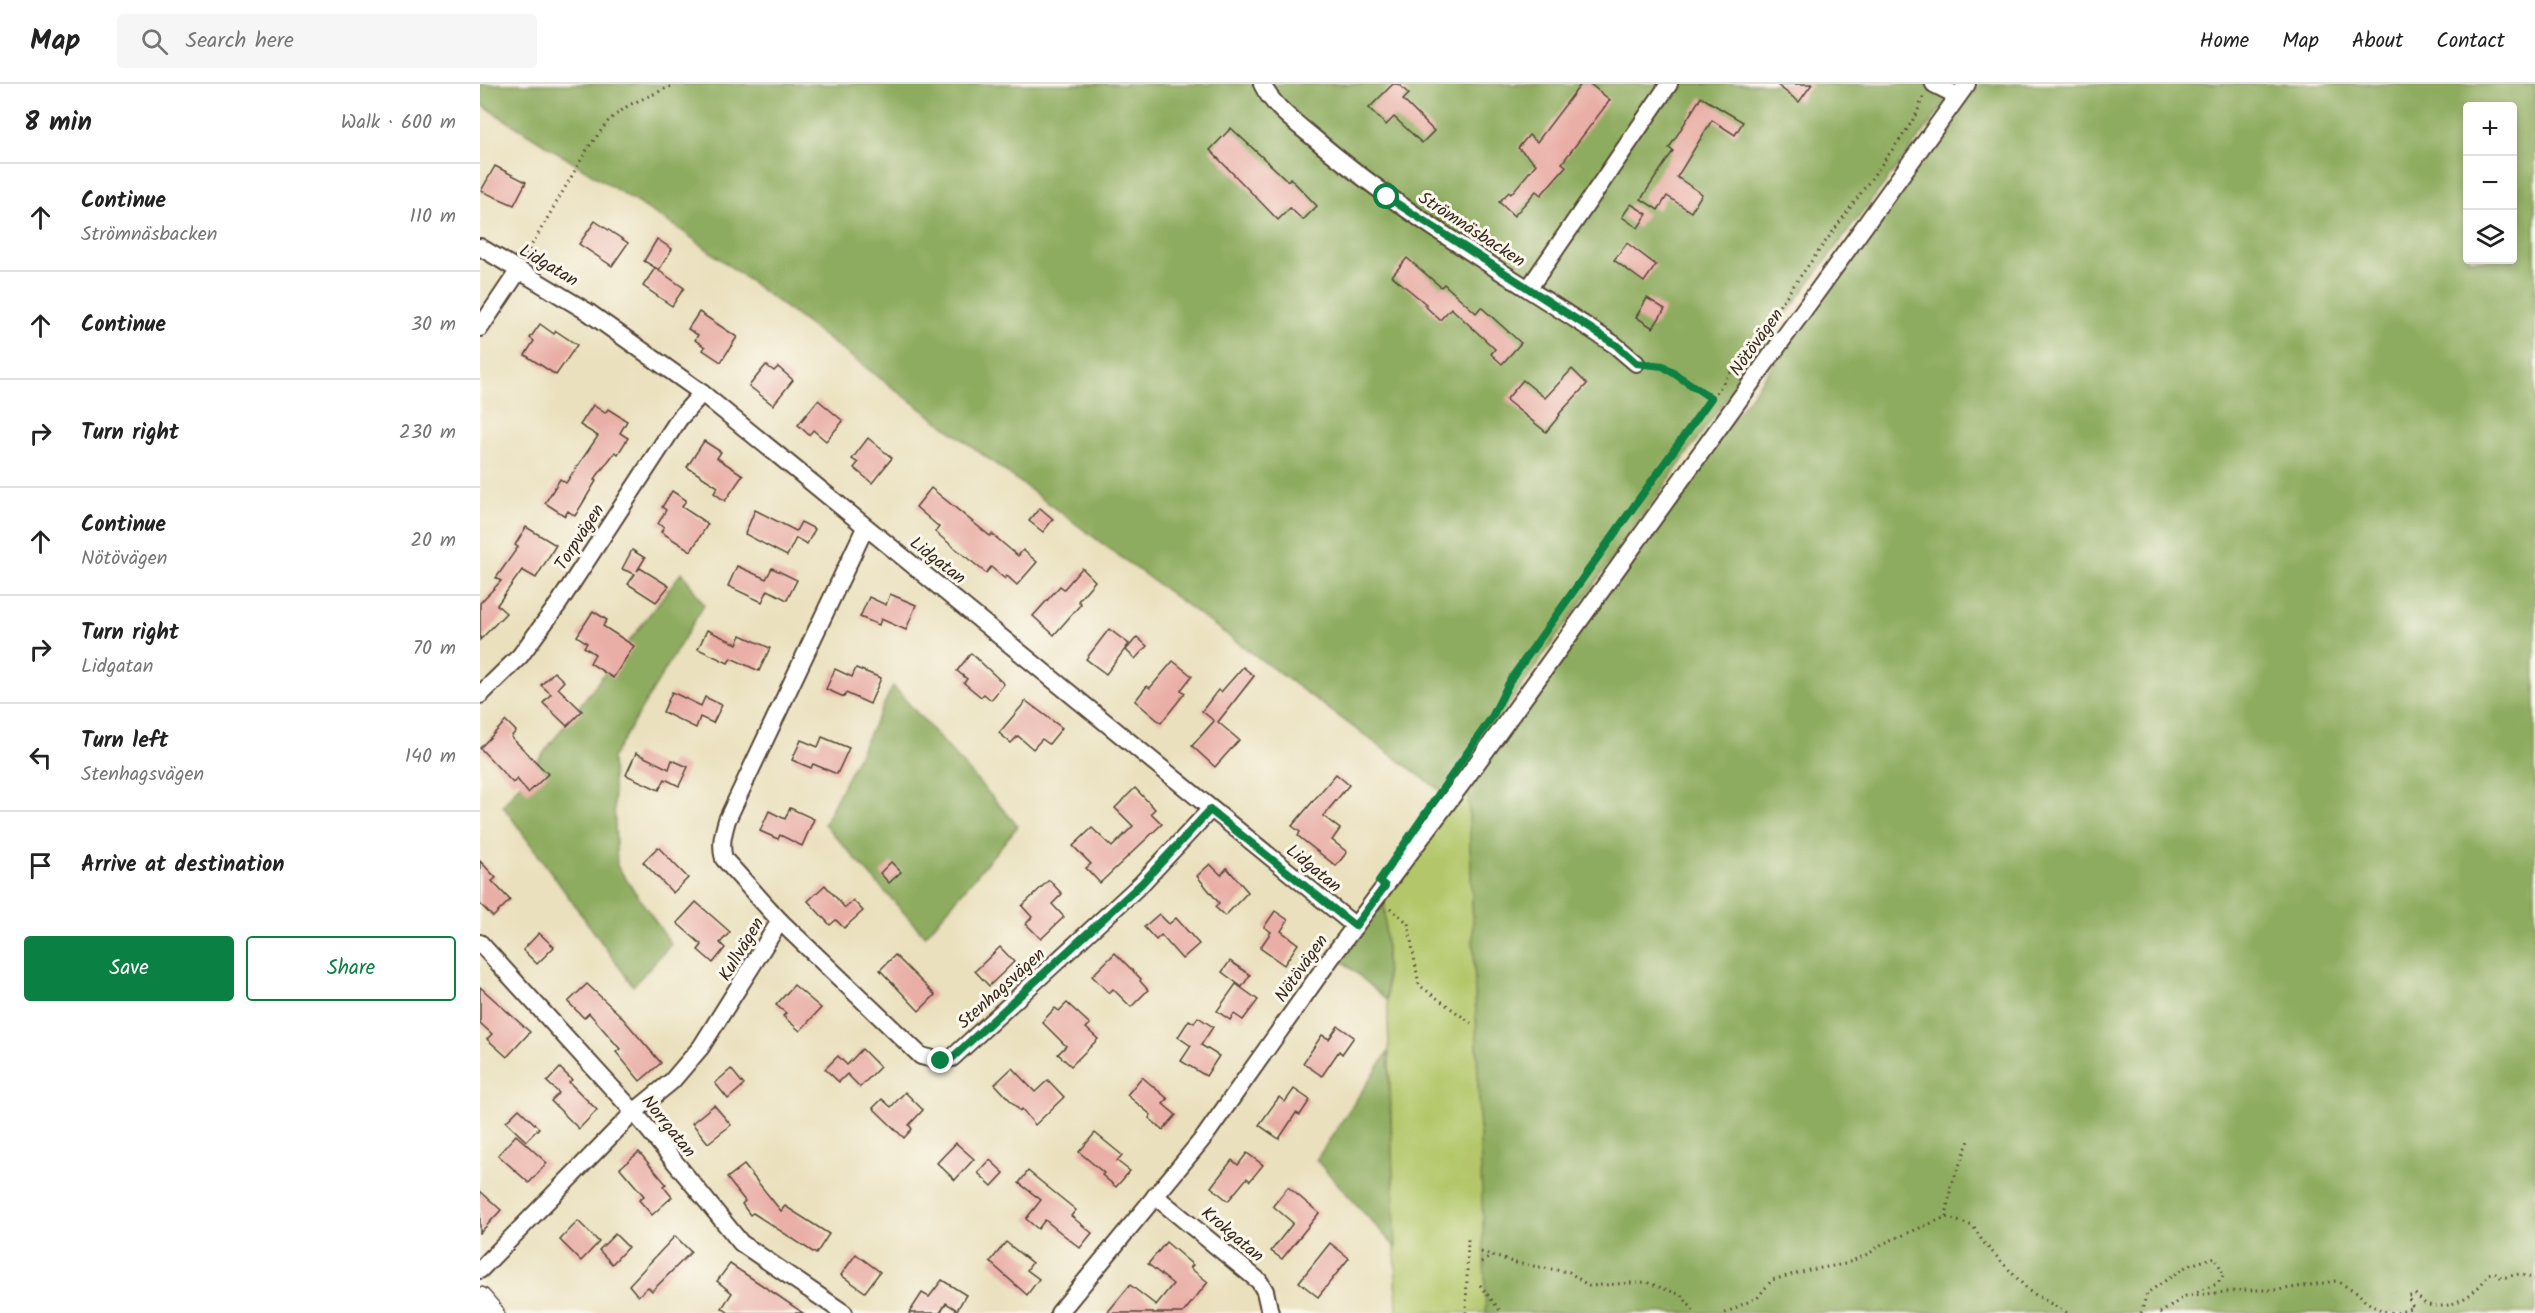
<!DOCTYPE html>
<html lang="en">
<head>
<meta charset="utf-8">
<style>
  :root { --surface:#fff; --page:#f6f6f6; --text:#222; --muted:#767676; --line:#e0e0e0; --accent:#0b8043 }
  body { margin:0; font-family:Kalam,sans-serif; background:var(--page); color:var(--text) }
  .controls { position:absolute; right:18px; top:18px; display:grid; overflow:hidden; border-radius:6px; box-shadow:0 3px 9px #0003 }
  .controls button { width:54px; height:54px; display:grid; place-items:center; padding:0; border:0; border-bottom:2px solid var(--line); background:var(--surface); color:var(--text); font:30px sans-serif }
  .stop { position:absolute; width:18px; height:18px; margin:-14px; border:4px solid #0b8043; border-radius:50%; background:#fff }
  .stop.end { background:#0b8043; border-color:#fff; box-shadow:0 2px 6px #0008 }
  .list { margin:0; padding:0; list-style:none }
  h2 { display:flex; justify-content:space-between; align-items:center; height:78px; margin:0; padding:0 24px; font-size:26px }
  h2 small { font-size:20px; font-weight:400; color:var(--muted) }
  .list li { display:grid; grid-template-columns:39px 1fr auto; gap:18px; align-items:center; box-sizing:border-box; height:108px; padding:0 24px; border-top:2px solid var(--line) }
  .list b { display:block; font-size:22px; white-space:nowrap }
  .list p { margin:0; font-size:20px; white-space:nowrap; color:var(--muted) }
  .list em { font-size:20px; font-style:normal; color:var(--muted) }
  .actions { display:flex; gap:12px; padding:18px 24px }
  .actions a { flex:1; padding:14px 0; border:2px solid var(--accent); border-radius:6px; text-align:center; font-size:21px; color:var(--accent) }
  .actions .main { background:var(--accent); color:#fff }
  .icon { flex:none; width:33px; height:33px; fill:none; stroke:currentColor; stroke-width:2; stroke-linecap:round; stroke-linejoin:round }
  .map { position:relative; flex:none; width:2055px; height:1229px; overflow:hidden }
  header { display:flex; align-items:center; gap:36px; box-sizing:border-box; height:84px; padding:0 30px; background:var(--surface); border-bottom:2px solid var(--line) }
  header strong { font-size:28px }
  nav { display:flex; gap:33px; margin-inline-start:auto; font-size:21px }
  .search { width:420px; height:54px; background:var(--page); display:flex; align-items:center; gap:15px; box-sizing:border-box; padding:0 21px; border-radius:6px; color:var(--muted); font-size:22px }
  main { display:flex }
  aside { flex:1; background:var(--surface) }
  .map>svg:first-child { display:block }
</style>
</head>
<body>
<header>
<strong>Map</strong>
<div class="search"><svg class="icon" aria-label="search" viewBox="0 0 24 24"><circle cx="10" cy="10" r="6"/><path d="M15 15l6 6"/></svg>Search here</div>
<nav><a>Home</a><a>Map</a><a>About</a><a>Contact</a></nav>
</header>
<main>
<aside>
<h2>8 min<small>Walk · 600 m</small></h2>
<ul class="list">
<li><svg class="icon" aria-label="ahead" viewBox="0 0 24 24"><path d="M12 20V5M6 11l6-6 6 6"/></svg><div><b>Continue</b><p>Strömnäsbacken</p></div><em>110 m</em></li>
<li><svg class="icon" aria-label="ahead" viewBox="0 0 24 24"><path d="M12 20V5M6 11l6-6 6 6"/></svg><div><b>Continue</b></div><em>30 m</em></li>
<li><svg class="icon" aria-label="right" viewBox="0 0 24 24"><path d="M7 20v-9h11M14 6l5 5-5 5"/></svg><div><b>Turn right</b></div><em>230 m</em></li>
<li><svg class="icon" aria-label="ahead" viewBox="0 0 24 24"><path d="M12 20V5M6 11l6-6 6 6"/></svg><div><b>Continue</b><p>Nötövägen</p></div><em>20 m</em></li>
<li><svg class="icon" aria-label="right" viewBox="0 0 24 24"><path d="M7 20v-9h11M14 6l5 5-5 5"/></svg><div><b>Turn right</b><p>Lidgatan</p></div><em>70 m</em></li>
<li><svg class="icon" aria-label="left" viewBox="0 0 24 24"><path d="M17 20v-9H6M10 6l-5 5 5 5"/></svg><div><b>Turn left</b><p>Stenhagsvägen</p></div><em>140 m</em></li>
<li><svg class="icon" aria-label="arrive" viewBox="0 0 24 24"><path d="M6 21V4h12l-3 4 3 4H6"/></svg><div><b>Arrive at destination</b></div></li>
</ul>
<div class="actions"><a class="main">Save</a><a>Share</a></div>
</aside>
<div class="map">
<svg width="2055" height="1229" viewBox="0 0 2055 1229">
  <rect width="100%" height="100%" fill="#fbf7ec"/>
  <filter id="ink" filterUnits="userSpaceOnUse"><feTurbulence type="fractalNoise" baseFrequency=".0167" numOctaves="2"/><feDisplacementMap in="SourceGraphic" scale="12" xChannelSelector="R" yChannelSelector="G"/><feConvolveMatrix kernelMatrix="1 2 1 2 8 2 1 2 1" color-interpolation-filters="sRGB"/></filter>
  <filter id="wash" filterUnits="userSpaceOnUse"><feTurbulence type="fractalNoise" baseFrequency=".008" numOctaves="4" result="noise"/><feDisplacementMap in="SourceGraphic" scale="24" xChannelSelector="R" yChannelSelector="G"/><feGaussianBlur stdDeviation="1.35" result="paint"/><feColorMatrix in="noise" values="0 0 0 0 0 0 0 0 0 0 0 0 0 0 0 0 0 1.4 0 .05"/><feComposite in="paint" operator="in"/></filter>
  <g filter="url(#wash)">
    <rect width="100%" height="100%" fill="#eae0bd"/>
    <path fill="#b3c76b" stroke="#777844" stroke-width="1.5" d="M988,697L1006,1229H917L904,802Z"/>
    <g fill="#8eac5f" stroke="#646b3e" stroke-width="1.5" fill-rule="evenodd">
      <path d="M0,0H1480L1328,200L965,710L635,469L201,146L0,20Z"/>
      <path d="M1499,0H2055V1229H1006L988,697ZM1988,22H2032V176H1988Z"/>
      <path d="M202,488L224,521L132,674L137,782L191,860L153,902L23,722Z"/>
      <path d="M413,602L538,742L445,852L344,740Z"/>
      <path d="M904,802L907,916L852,868Z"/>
      <path d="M908,968L916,1164L836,1076Z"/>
    </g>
    <g id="blocks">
      <g fill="#e9aea6">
        <path d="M913,0H918L929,10L923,16L954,47L942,59L914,33L906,41L889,24Z"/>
        <path d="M1101,0H1110L1130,16L1082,79L1086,82L1061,111L1056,107L1034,132L1019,118L1029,108L1031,110L1056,80L1038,64L1049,51L1057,58Z"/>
        <path d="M1296,0H1332L1319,18Z"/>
        <path d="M1221,13L1263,38L1255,51L1232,36L1197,93L1222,110L1211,128L1187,112L1178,126L1161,115L1193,67L1189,64Z"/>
        <path d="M751,44L808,97L810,94L837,122L823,136L810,124L798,136L730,66Z"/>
        <path d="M15,82L46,98L34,121L1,107Z"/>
        <path d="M1151,120L1167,130L1158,144L1142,133Z"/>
        <path d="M115,137L148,159L132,182L99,160Z"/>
        <path d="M177,155L192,165L179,186L164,177Z"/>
        <path d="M1147,159L1176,181L1164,198L1134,176Z"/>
        <path d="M927,174L961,203L964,200L996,229L1001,223L1041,259L1022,280L1011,270L1015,265L971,224L960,236L944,221L946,220L912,192Z"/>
        <path d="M175,184L204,204L192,222L163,202Z"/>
        <path d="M1167,214L1185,225L1173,244L1156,233Z"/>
        <path d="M219,228L257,253L241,278L223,266L225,263L215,256L218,251L208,245Z"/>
        <path d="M60,240L74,250L76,247L97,261L76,291L45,271L54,257L50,254Z"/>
        <path d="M286,281L294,287L298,283L313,296L293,321L269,302Z"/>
        <path d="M1092,285L1107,300L1079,330L1080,331L1066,348L1026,316L1043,296L1065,314Z"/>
        <path d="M338,316L363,337L346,357L333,346L329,351L318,341Z"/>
        <path d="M113,321L125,329L128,325L147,337L140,349L148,354L138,370L135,368L114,396L116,397L95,432L88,427L85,432L65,419L80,395L86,399L118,352L100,341Z"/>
        <path d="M388,354L412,374L392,399L374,384L378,379L372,375Z"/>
        <path d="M224,357L241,368L237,374L263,391L245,417L234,409L238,403L207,383Z"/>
        <path d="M451,404L510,452L512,450L538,472L543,466L557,478L537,501L527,492L525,495L511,483L506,489L455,448L459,443L436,423Z"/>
        <path d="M192,407L206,416L202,423L228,440L211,467L181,448L184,443L178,440L186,426L182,423Z"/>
        <path d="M560,424L573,435L563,448L549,437Z"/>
        <path d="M275,426L316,447L321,438L335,445L327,460L316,454L307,472L265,450Z"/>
        <path d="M46,443L76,461L56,494L42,486L17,521L26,529L0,556V519L21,497L16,494L38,463L35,461Z"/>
        <path d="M152,466L165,474L157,487L160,484L189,502L176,518L148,500L155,490L142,485Z"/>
        <path d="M257,482L286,495L292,484L317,496L307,516L288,506L282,518L248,502Z"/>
        <path d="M602,484L615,497L598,517L601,520L574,551L553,532L580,502L584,505Z"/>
        <path d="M410,510L436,521L426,546L401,535L399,541L380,533L389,513L406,521Z"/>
        <path d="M113,527L127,536L123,542L154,562L133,594L110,579L115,570L104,563L107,559L97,552Z"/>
        <path d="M629,545L649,560L626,590L606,575Z"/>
        <path d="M227,546L257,560L261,551L290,564L279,587L251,574L248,579L218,565Z"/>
        <path d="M657,553L667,562L655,575L646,566Z"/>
        <path d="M491,569L524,600L511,616L504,610L501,613L484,599L487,595L477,587Z"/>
        <path d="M693,577L712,592L701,606L705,609L681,639L655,617L667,602L670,604Z"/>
        <path d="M763,583L774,592L738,638L759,656L735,683L712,662L734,637L722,627L738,606L741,608Z"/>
        <path d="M376,584L401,594L390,620L366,609L364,613L346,605L355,585L372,593Z"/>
        <path d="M74,588L84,597L78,604L102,627L87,642L63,619L71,610L61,601Z"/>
        <path d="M192,608L221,622L225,613L242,621L233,639L220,633L216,644L183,628Z"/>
        <path d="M546,617L582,644L569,660L562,655L553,665L538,652L531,659L519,649Z"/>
        <path d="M26,637L36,647L31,653L68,690L48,709L37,695L33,699L0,664Z"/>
        <path d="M342,653L369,664L357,690L333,680L331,684L312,676L321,656L338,663Z"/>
        <path d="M156,669L189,685L192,676L208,683L199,702L185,695L179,706L146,691Z"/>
        <path d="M856,690L869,701L843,732L860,745L852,756L867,768L856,782L818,752L820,748L812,742Z"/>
        <path d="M655,704L675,725L671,729L682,740L620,799L606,784L611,780L593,762L612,744L632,763L653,742L635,724Z"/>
        <path d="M310,724L334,735L322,762L300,751L298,755L280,747L289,727L305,735Z"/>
        <path d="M178,763L208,794L193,809L163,778Z"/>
        <path d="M0,777L16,794L12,797L30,816L13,833L0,820Z"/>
        <path d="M411,778L421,788L409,799L400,789Z"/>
        <path d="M730,780L741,791L747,784L768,808L745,832L735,823L739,819L717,792Z"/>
        <path d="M569,796L582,810L572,820L584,833L561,855L546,840L552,833L542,822Z"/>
        <path d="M345,801L365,824L373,816L383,827L364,844L356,836L350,841L328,817Z"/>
        <path d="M216,818L250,848L240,859L245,864L233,879L218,866L222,861L197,839Z"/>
        <path d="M795,827L808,836L801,847L818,860L804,881L780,864L791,848L784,843Z"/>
        <path d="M679,830L689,840L696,834L719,860L702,875L681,851L676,856L664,843Z"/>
        <path d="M59,849L74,863L57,880L43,866Z"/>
        <path d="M520,863L534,878L509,902L495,887Z"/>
        <path d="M635,869L661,895L660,897L668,906L651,923L633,905L629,909L612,892Z"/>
        <path d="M415,871L455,911L439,927L400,886Z"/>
        <path d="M750,877L770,891L762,903L742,888Z"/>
        <path d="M107,900L139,930L181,979L160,997L136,968L140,965L109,929L104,934L88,918Z"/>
        <path d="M756,900L778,916L763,936L754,930L750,936L737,927Z"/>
        <path d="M314,901L341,924L320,947L303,932L306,929L296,921Z"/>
        <path d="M0,903L50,948L27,973L7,955L12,950L0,939Z"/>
        <path d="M587,919L610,940L606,944L618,955L591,982L578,970L586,962L562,938L575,924L579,927Z"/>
        <path d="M718,933L733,943L721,961L739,972L726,992L701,977L711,962L698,953L709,936L714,939Z"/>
        <path d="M858,942L874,953L862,970L859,967L842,992L823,979L842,951L849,955Z"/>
        <path d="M382,965L400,983L380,1003L367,990L359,998L345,985L358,972L367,981Z"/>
        <path d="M80,984L92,996L89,998L117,1026L99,1045L71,1017L79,1009L67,998Z"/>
        <path d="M532,984L555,1008L568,996L584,1013L555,1041L542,1025L540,1027L515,1000Z"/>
        <path d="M251,985L264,1001L248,1015L235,999Z"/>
        <path d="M662,993L688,1015L683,1020L696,1031L683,1046L669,1034L671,1031L647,1011Z"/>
        <path d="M814,1005L830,1016L820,1031L816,1029L799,1055L779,1041L799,1013L805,1018Z"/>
        <path d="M425,1008L443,1026L429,1041L432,1045L424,1054L393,1024L402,1015L411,1023Z"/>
        <path d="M234,1021L251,1041L228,1059L212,1039Z"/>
        <path d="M39,1025L59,1044L46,1057L26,1038Z"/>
        <path d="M615,1049L642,1071L637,1077L650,1087L636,1103L622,1091L624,1089L599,1068Z"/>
        <path d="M36,1051L67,1079L49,1099L18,1071Z"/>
        <path d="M476,1059L494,1075L475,1096L457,1079Z"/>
        <path d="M159,1068L186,1100L183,1102L192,1113L172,1131L159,1116L164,1112L140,1084Z"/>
        <path d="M767,1069L783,1081L770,1097L767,1094L748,1117L731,1103L752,1076L758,1081Z"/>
        <path d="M510,1076L524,1089L512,1102L498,1089Z"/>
        <path d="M264,1081L301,1127L305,1122L349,1150L336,1170L273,1129L270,1131L262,1120L265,1117L247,1094Z"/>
        <path d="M548,1087L596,1126L591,1132L612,1149L600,1164L565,1136L558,1145L546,1135L561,1116L539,1099Z"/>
        <path d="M808,1103L839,1129L802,1175L791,1167L813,1139L793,1122Z"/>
        <path d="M0,1107L21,1126L0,1149Z"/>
        <path d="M98,1137L119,1158L101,1177L80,1156Z"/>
        <path d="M135,1150L148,1163L132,1180L119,1166Z"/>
        <path d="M195,1152L211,1168L172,1207L168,1203L158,1212L149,1201Z"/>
        <path d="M526,1158L552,1179L547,1186L559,1195L547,1211L510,1178Z"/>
        <path d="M686,1158L713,1181L710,1184L728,1198L703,1229H627L650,1201L676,1221L693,1200L668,1180Z"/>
        <path d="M850,1159L869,1174L838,1213L819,1198Z"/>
        <path d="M376,1170L400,1188L385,1208L361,1191Z"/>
        <path d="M250,1180L294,1209L323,1229H249L242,1224L252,1209L237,1197Z"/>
        <path d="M462,1196L486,1211L477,1226L466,1219L460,1229H429L442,1209L449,1213Z"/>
      </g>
    </g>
  </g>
  <g filter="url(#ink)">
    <use href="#blocks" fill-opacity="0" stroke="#554536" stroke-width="1.5"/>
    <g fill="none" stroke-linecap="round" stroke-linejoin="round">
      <g stroke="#554536" stroke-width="20">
        <g id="minor">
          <path d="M782,0C793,23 816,39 835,55C928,134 1034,194 1135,261L1156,279"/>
          <path d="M1454,0L1478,12"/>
          <path d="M0,163L108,228L222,309L875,842"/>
          <path d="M1049,204L1189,0"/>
          <path d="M0,244L39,186"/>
          <path d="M0,611L40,572L79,519L199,335L222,309"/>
          <path d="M300,837L441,972L461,977L472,974L661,800L730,726"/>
          <path d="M0,859L154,1028L261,1159L364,1229"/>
          <path d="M675,1112L779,1197L785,1207L790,1229"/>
          <path d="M0,1186L154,1028L192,997L221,963L300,837L244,775C240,761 243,750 247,736L385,444"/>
          <path d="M579,1229L725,1052L851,874L986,694L1487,0"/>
        </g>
      </g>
      <g stroke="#554536" stroke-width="24">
        <path id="tertiary" d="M0,1214L13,1229"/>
      </g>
      <g stroke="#554536" stroke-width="3" stroke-dasharray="1.5 4.5" stroke-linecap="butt">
        <path d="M46,171L108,64L129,36L149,21L196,0"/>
        <path d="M1173,281L1183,282L1231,314"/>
        <path d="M1022,613L1031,595L1072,535L1428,44L1437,29L1443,12"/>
        <path d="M910,824L928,839L939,901L991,939"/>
        <path d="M1466,1133L1471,1102L1490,1054"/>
        <path d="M1001,1168L1036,1179L1089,1188L1109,1202L1166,1198L1201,1211L1216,1229"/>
        <path d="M1001,1178L1013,1172"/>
        <path d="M1000,1201L1022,1229"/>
        <path d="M986,1229L988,1154"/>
        <path d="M1245,1229L1278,1213L1292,1196L1329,1186L1365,1180L1390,1169L1402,1160L1466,1133L1493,1142L1503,1158L1549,1207L1587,1229"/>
        <path d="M1661,1229L1667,1209L1707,1182L1735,1173L1744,1191L1737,1200L1712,1210"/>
        <path d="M1680,1229L1706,1212L1766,1206H1798L1856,1197L1877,1208L1885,1217L1901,1227L1913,1229"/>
        <path d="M1917,1229L1933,1223L1928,1213L1935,1210C1939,1213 1942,1218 1946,1220C1968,1229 1999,1209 2008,1190L2014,1189L2022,1194L2039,1190L2055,1195"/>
      </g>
      <use href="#minor" stroke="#fff" stroke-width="16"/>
      <use href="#tertiary" stroke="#fff" stroke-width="21"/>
    </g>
  </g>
  <g fill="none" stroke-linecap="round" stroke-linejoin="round" filter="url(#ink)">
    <path stroke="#0b8043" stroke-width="8" d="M461,977L472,974L661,800L730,726L875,842L905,802L899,797L1012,633L1031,595L1231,314L1183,282L1156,279L1136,261L907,113"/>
  </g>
  <g text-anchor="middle" stroke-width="6" stroke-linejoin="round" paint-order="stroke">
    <g font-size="18" fill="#3b2a1e" stroke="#fbf7ec">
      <text transform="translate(992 145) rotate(33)" y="6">Strömnäsbacken</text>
      <text transform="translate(69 181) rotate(31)" y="6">Lidgatan</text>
      <text transform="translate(1276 258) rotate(-54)" y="6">Nötövägen</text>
      <text transform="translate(99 453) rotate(-57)" y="6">Torpvägen</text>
      <text transform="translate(458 476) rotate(38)" y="6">Lidgatan</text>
      <text transform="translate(834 784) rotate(39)" y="6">Lidgatan</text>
      <text transform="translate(261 865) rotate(-59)" y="6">Kullvägen</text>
      <text transform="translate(821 884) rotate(-55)" y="6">Nötövägen</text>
      <text transform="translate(521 904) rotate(-42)" y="6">Stenhagsvägen</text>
      <text transform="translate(189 1042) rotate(51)" y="6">Norrgatan</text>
      <text transform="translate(753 1150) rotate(40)" y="6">Krokgatan</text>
    </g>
  </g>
</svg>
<div class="controls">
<button>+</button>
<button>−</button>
<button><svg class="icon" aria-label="layers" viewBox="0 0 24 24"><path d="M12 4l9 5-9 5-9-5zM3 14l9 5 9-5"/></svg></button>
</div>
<div class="stop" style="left:907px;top:113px"></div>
<div class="stop end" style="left:461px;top:977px"></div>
</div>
</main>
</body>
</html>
